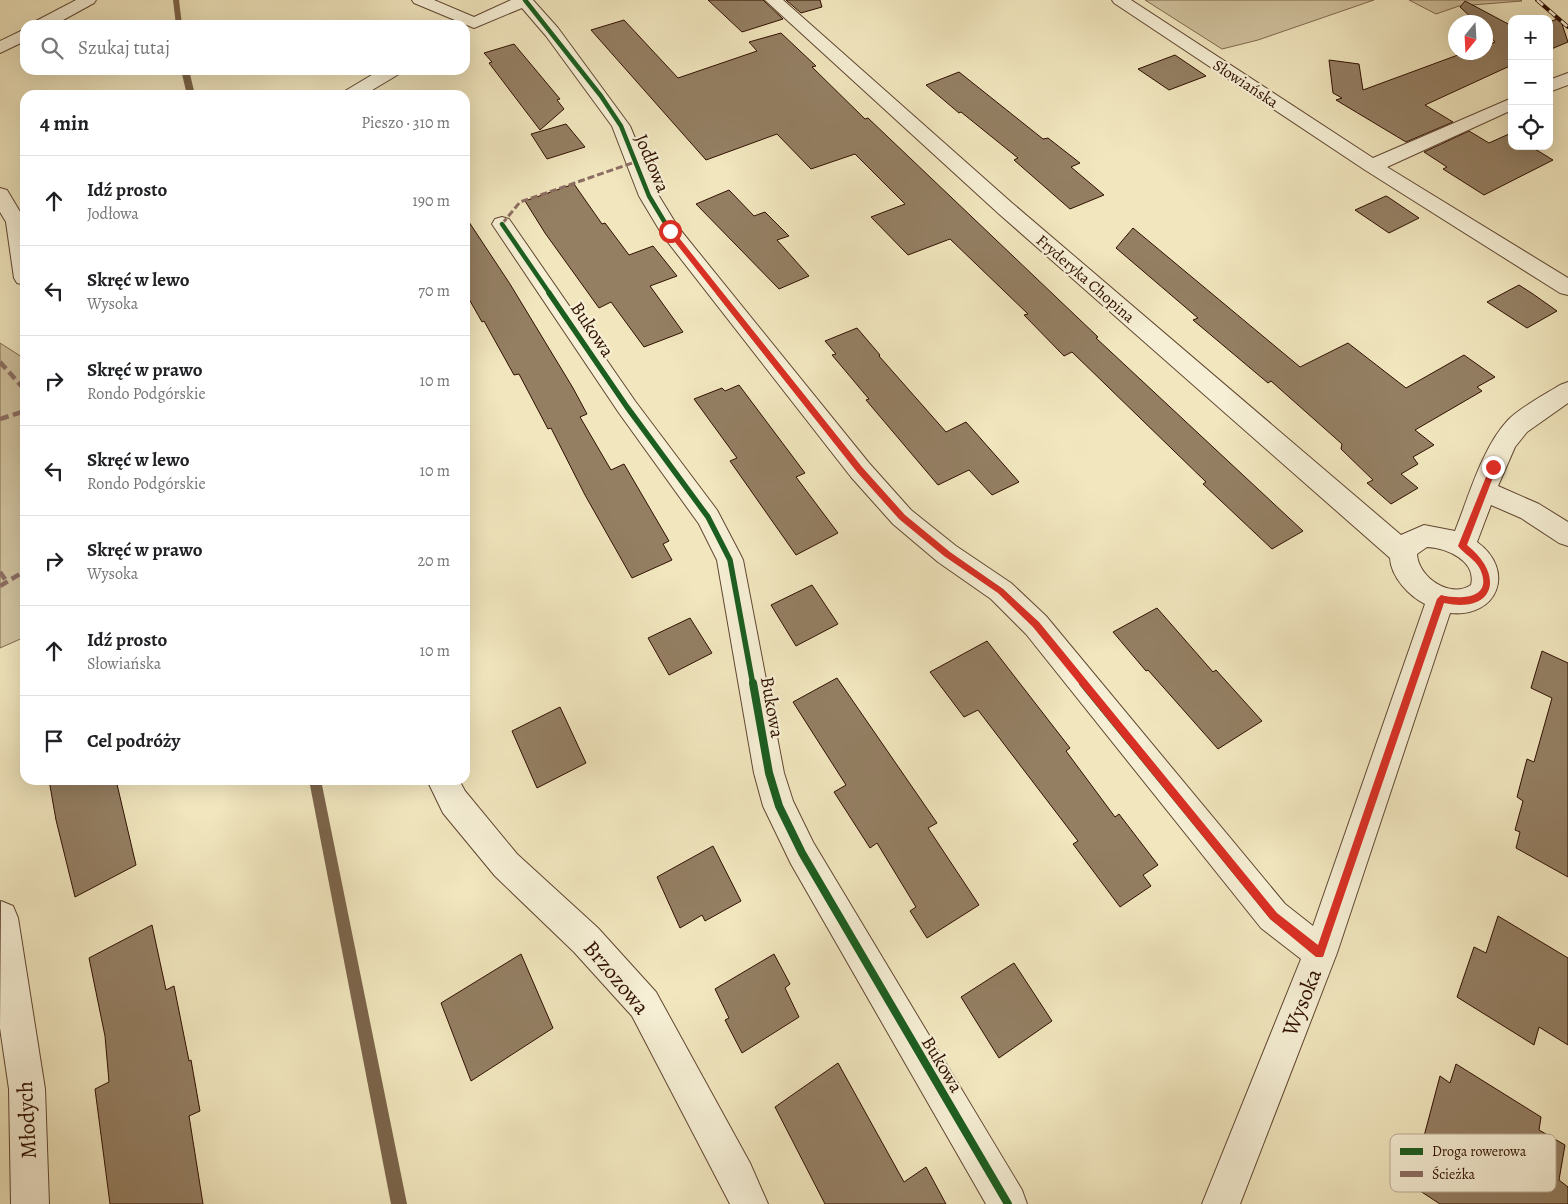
<!DOCTYPE html>
<html lang="pl">
<head>
<meta charset="utf-8">
<style>
  :root { --surface:#fff; --page:#f6f6f6; --text:#202124; --muted:#757577; --line:#e0e0e0 }
  body { margin:0; font-family:Alegreya,serif; background:var(--page); color:var(--text) }
  .controls { position:absolute; right:15px; top:15px; display:grid; overflow:hidden; border-radius:10px; box-shadow:0 5px 20px #0002 }
  .controls button { width:45px; height:45px; display:grid; place-items:center; padding:0; border:0; border-bottom:1px solid var(--line); background:var(--surface); color:var(--text); font:25px sans-serif }
  .compass { position:absolute; left:1448px; top:15px; width:45px; height:45px; border-radius:50%; background:var(--surface); box-shadow:0 5px 20px #0002; rotate:198deg }
  .stop { position:absolute; width:15px; height:15px; margin:-11px; border:4px solid #d93025; border-radius:50%; background:#fff }
  .stop.end { background:#d93025; border-color:#fff; box-shadow:0 1px 5px #0008 }
  .list { margin:0; padding:0; list-style:none }
  h2 { display:flex; justify-content:space-between; align-items:center; height:65px; margin:0; padding:0 20px; font-size:21px }
  h2 small { font-size:16px; font-weight:400; color:var(--muted) }
  .list li { display:grid; grid-template-columns:32px 1fr auto; gap:15px; align-items:center; box-sizing:border-box; height:90px; padding:0 20px; border-top:1px solid var(--line) }
  .list b { display:block; font-size:19px; white-space:nowrap }
  .list p { margin:0; font-size:16px; white-space:nowrap; color:var(--muted) }
  .list em { font-size:16px; font-style:normal; color:var(--muted) }
  .icon { flex:none; width:28px; height:28px; fill:none; stroke:currentColor; stroke-width:2; stroke-linecap:round; stroke-linejoin:round }
  .map { position:relative; flex:none; width:1568px; height:1204px; overflow:hidden }
  .search { position:absolute; background:var(--surface); box-shadow:0 5px 20px #0002; left:20px; top:20px; width:450px; height:55px; display:flex; align-items:center; gap:12px; box-sizing:border-box; padding:0 18px; border-radius:15px; color:var(--muted); font-size:19px }
  .panel { position:absolute; background:var(--surface); box-shadow:0 5px 20px #0002; left:20px; top:90px; width:450px; height:695px; border-radius:15px }
  .map>svg:first-child { display:block }
</style>
</head>
<body>
<div class="map">
<svg width="1568" height="1204" viewBox="0 0 1568 1204">
  <rect width="100%" height="100%" fill="#f1e6be"/>
  <filter id="stains"><feTurbulence type="fractalNoise" baseFrequency=".004" numOctaves="4"/><feColorMatrix values="0 0 0 0 .2 0 0 0 0 .09 0 0 0 0 .02 0 0 0 .5 -.17"/></filter>
  <radialGradient id="worn" r=".72"><stop offset=".6" stop-color="#630" stop-opacity="0"/><stop offset="1" stop-color="#630" stop-opacity=".3"/></radialGradient>
  <g fill="#d0c29e" stroke="#80694f">
    <path d="M1145,0H1374L1258,40L1222,49Z"/>
    <path d="M1409,0H1520L1522,1L1459,6L1436,14Z"/>
    <path d="M0,343L25,359V637L0,648Z"/>
  </g>
  <g fill="none" stroke-linecap="round" stroke-linejoin="round">
    <g fill="#7c654b" fill-rule="evenodd">
      <path d="M173,0H179L182,25H176Z"/>
      <path d="M181,70H189L195,95H187Z"/>
      <path d="M309,780H321L407,1204H391Z"/>
    </g>
  </g>
  <g fill="#947f63" stroke="#301000">
    <path d="M708,0H763L783,19L742,32Z"/>
    <path d="M786,0H820L822,7L801,13Z"/>
    <path d="M1465,1L1512,26V65L1425,105L1453,122L1406,142L1336,100L1342,98L1333,93L1329,60L1359,64L1363,90L1466,52H1486V46L1495,42L1486,32V22H1476L1460,7Z"/>
    <path d="M1560,18L1568,42L1549,50V22Z"/>
    <path d="M624,20L678,78L757,51L749,42L781,33L816,66L812,67L865,119L868,118L1098,337L1096,338L1303,531L1272,549L1203,484L1206,482L1072,352L1064,356L1024,315L1028,314L950,239L908,255L871,217L905,204L855,154L811,169L777,134L706,160L591,30Z"/>
    <path d="M514,44L560,99L557,100L564,109L540,130L489,63L492,62L484,53Z"/>
    <path d="M1175,55L1206,76L1169,90L1138,69Z"/>
    <path d="M959,72L1043,139L1048,138L1080,163L1071,167L1104,195L1070,209L1014,160L1018,158L961,112L959,113L926,85Z"/>
    <path d="M566,124L585,147L547,159L531,134Z"/>
    <path d="M1469,131L1489,143L1509,134L1512,135V146H1530L1553,160L1484,195L1443,169L1447,167L1424,152Z"/>
    <path d="M574,184L602,224L605,223L629,255L653,246L677,276L650,286L683,332L644,347L611,302L599,308L545,233L525,201Z"/>
    <path d="M729,190L754,216L765,212L789,236L777,240L809,276L779,289L696,204Z"/>
    <path d="M1386,196L1388,197L1419,218L1389,233L1355,210Z"/>
    <path d="M465,216L510,284L573,388L587,414L580,417L611,470L624,464L669,541L663,544L672,560L632,578L585,495L551,428L548,429L519,374L514,375L484,321L482,322L465,292Z"/>
    <path d="M1133,228L1300,367L1348,343L1406,388L1464,355L1495,377L1477,387L1482,391L1415,430L1434,445L1413,457L1418,464L1401,474L1418,488L1391,504L1367,483L1373,480L1341,449L1342,444L1271,381L1268,383L1193,320L1198,318L1116,248Z"/>
    <path d="M1519,285L1533,294L1557,311L1527,328L1487,302Z"/>
    <path d="M857,328L880,355L879,356L946,432L966,422L1019,482L992,495L969,470L938,485L866,400L869,399L832,355L836,354L825,341Z"/>
    <path d="M739,385L805,473L796,477L838,533L796,555L730,461L737,458L694,399L722,388L725,391Z"/>
    <path d="M812,585L838,624L796,646L771,605Z"/>
    <path d="M1157,608L1213,672L1216,670L1262,721L1218,749L1148,670L1146,671L1113,632Z"/>
    <path d="M690,618L712,653L669,675L648,638Z"/>
    <path d="M987,641L1070,748L1066,751L1115,817L1119,814L1158,865L1143,875L1151,886L1120,907L1073,844L1078,841L978,710L964,717L930,672Z"/>
    <path d="M1542,651L1568,663V877L1516,848L1520,832L1515,830L1523,801L1517,797L1527,759L1534,762L1552,698L1531,688Z"/>
    <path d="M837,678L937,823L928,828L979,905L927,938L910,911L916,907L877,843L870,848L834,792L846,785L793,702Z"/>
    <path d="M560,707L586,763L537,788L512,731Z"/>
    <path d="M49,780H116L136,865L75,897L56,820Z"/>
    <path d="M713,846L741,901L705,921L702,915L680,928L657,877Z"/>
    <path d="M1498,916L1568,958V1045L1539,1027L1534,1045L1457,997L1474,947L1486,953Z"/>
    <path d="M152,925L166,990L174,986L189,1061L191,1060L200,1111L189,1116L203,1204H110L95,1089L109,1082L105,1036L89,958Z"/>
    <path d="M521,954L553,1028L471,1081L441,1003Z"/>
    <path d="M774,954L790,984L785,988L799,1017L742,1053L725,1020L729,1018L715,989Z"/>
    <path d="M1014,963L1052,1021L999,1058L961,997Z"/>
    <path d="M838,1063L904,1182L926,1167L946,1204H825L775,1107Z"/>
    <path d="M1456,1064L1541,1117L1539,1130L1565,1145L1559,1180L1568,1187V1204H1440L1411,1185L1440,1076L1450,1083Z"/>
  </g>
  <g fill="none" stroke-linecap="round" stroke-linejoin="round">
    <g stroke="#604630" stroke-width="2">
      <g id="street">
        <path d="M76,0H96L94,3L54,25H34L36,21Z"/>
        <path d="M412,0H434L474,17L511,0H533L558,28L630,126L659,196L678,227L869,463L911,510L956,546L1011,583L1046,616L1285,904L1313,926L1425,604C1409,596 1391,577 1390,558L998,213L765,0H783L1012,203L1401,535L1424,525L1455,531C1469,496 1482,448 1508,420C1521,407 1544,395 1560,385L1568,382V403L1527,432L1515,447L1498,486L1539,504L1568,522V546L1559,543L1521,518L1491,505L1477,542C1516,570 1498,618 1450,613L1337,953L1240,1204H1202L1301,959L1261,928L1026,634L991,599L938,562L893,524L851,477L663,236L639,196L612,126L546,36L522,8L474,28L414,3ZM1427,547C1447,548 1477,561 1471,585C1450,599 1418,577 1417,554Z"/>
        <path d="M1112,0H1131L1373,158L1512,98V110L1387,167L1568,278V295L1560,293L1365,170L1114,3Z"/>
        <path d="M25,29V41L0,53V41Z"/>
        <path d="M380,70H402L399,74L364,95H342L345,91Z"/>
        <path d="M1568,73V85L1549,92V80Z"/>
        <path d="M0,188L7,190L25,220V285L17,283L14,278L6,222L0,212Z"/>
        <path d="M502,217L509,219L635,401L717,510L739,552L743,560L784,773L793,801L813,842L1022,1190L1027,1204H986L791,864L763,806L754,773L717,560L699,524L619,413L492,224L495,219Z"/>
        <path d="M427,780H459L465,791L517,854L598,928L656,992L750,1163L768,1204H730L632,1016L574,952L495,876L443,813Z"/>
        <path d="M1,901L13,906L18,918L45,1089L49,1204H11L9,1089L0,1028Z"/>
      </g>
    </g>
    <use href="#street" fill="#f6efd5" fill-rule="evenodd"/>
    <g stroke="#301000" stroke-width="4">
      <path id="rail" d="M1537,0L1568,27"/>
    </g>
    <use href="#rail" stroke="#f6efd5" stroke-width="2.5" stroke-dasharray="8" stroke-linecap="butt"/>
    <path stroke="#8d6e63" stroke-width="3" stroke-dasharray="7 3" stroke-linecap="butt" d="M502,224L520,202L635,162"/>
    <g stroke="#8d6e63" stroke-width="4.5" stroke-dasharray="9 4.5" stroke-linecap="butt">
      <path d="M0,362L25,390"/>
      <path d="M0,419L25,411"/>
      <path d="M0,572L7,582"/>
      <path d="M0,586L25,571"/>
    </g>
    <g stroke="#f6efd5" stroke-width="6">
      <g id="cycleway-far2">
        <path d="M525,0L601,96L621,126L649,196L670,231L720,294"/>
        <path d="M502,224L550,294"/>
      </g>
    </g>
    <g stroke="#f6efd5" stroke-width="9">
      <g id="cycleway-far1">
        <path d="M549,293L627,407L708,517L730,560L753,685"/>
        <path d="M719,293L860,470L902,517L947,554L1001,591L1036,625L1085,685"/>
      </g>
    </g>
    <g stroke="#f6efd5" stroke-width="11">
      <g id="cycleway">
        <path d="M753,683L769,773L779,806L802,853L1008,1204"/>
        <path d="M1083,683L1273,916L1320,953"/>
      </g>
    </g>
    <use href="#cycleway-far2" stroke="#1b5e20" stroke-width="4.5"/>
    <use href="#cycleway-far1" stroke="#1b5e20" stroke-width="5.5"/>
    <use href="#cycleway" stroke="#1b5e20" stroke-width="8"/>
  </g>
  <path fill="#d93025" d="M667,229H672L862,467L905,515L950,552L1003,589L1039,622L1277,913L1318,945L1437,599L1441,595C1460,600 1494,599 1480,569C1475,559 1464,554 1458,546L1490,467L1493,464L1496,465L1497,467L1467,545C1505,575 1495,614 1444,603L1323,957H1316L1270,919L1033,627L998,593L944,556L899,519L857,472L667,232Z"/>
  <g text-anchor="middle" stroke-width="4.5" stroke-linejoin="round" paint-order="stroke">
    <g font-size="16" fill="#301000" stroke="#f6efd5">
      <text transform="translate(1246 83) rotate(33)" y="6">Słowiańska</text>
      <text transform="translate(1086 278) rotate(41)" y="6">Fryderyka Chopina</text>
    </g>
    <g font-size="19" fill="#301000" stroke="#f6efd5">
      <text transform="translate(653 163) rotate(67)" y="7">Jodłowa</text>
      <text transform="translate(593 329) rotate(56)" y="7">Bukowa</text>
      <text transform="translate(773 707) rotate(80)" y="7">Bukowa</text>
      <text transform="translate(943 1064) rotate(59)" y="7">Bukowa</text>
    </g>
    <g font-size="22" fill="#301000" stroke="#f6efd5">
      <text transform="translate(617 977) rotate(50)" y="8">Brzozowa</text>
      <text transform="translate(1301 1002) rotate(-68)" y="8">Wysoka</text>
      <text transform="translate(26 1120) rotate(-93)" y="8">Młodych</text>
    </g>
  </g>
  <rect x="1390" y="1134" width="166" height="58" rx="8" fill="#f6efd5" stroke="#bbac95" stroke-width="1"/>
  <rect x="1400" y="1148" width="23" height="7" fill="#1b5e20"/>
  <rect x="1400" y="1171" width="23" height="6" fill="#8d6e63"/>
  <g font-size="14" fill="#301000">
    <text x="1432" y="1156">Droga rowerowa</text>
    <text x="1432" y="1179">Ścieżka</text>
  </g>
  <rect width="100%" height="100%" filter="url(#stains)"/>
  <rect width="100%" height="100%" fill="url(#worn)"/>
</svg>
<div class="controls">
<button>+</button>
<button>−</button>
<button><svg class="icon" aria-label="locate" viewBox="0 0 24 24"><circle cx="12" cy="12" r="6"/><path d="M12 2v4M12 18v4M2 12h4M18 12h4"/></svg></button>
</div>
<svg class="compass" viewBox="-18 -18 36 36"><path d="M0-13l5 13h-10z" fill="#e53935"/><path d="M0 13l5-13h-10z" fill="#757577"/></svg>
<div class="stop" style="left:670px;top:231px"></div>
<div class="stop end" style="left:1493px;top:467px"></div>
<div class="search"><svg class="icon" aria-label="search" viewBox="0 0 24 24"><circle cx="10" cy="10" r="6"/><path d="M15 15l6 6"/></svg>Szukaj tutaj</div>
<section class="panel">
<h2>4 min<small>Pieszo · 310 m</small></h2>
<ul class="list">
<li><svg class="icon" aria-label="ahead" viewBox="0 0 24 24"><path d="M12 20V5M6 11l6-6 6 6"/></svg><div><b>Idź prosto</b><p>Jodłowa</p></div><em>190 m</em></li>
<li><svg class="icon" aria-label="left" viewBox="0 0 24 24"><path d="M17 20v-9H6M10 6l-5 5 5 5"/></svg><div><b>Skręć w lewo</b><p>Wysoka</p></div><em>70 m</em></li>
<li><svg class="icon" aria-label="right" viewBox="0 0 24 24"><path d="M7 20v-9h11M14 6l5 5-5 5"/></svg><div><b>Skręć w prawo</b><p>Rondo Podgórskie</p></div><em>10 m</em></li>
<li><svg class="icon" aria-label="left" viewBox="0 0 24 24"><path d="M17 20v-9H6M10 6l-5 5 5 5"/></svg><div><b>Skręć w lewo</b><p>Rondo Podgórskie</p></div><em>10 m</em></li>
<li><svg class="icon" aria-label="right" viewBox="0 0 24 24"><path d="M7 20v-9h11M14 6l5 5-5 5"/></svg><div><b>Skręć w prawo</b><p>Wysoka</p></div><em>20 m</em></li>
<li><svg class="icon" aria-label="ahead" viewBox="0 0 24 24"><path d="M12 20V5M6 11l6-6 6 6"/></svg><div><b>Idź prosto</b><p>Słowiańska</p></div><em>10 m</em></li>
<li><svg class="icon" aria-label="arrive" viewBox="0 0 24 24"><path d="M6 21V4h12l-3 4 3 4H6"/></svg><div><b>Cel podróży</b></div></li>
</ul>
</section>
</div>
</body>
</html>
